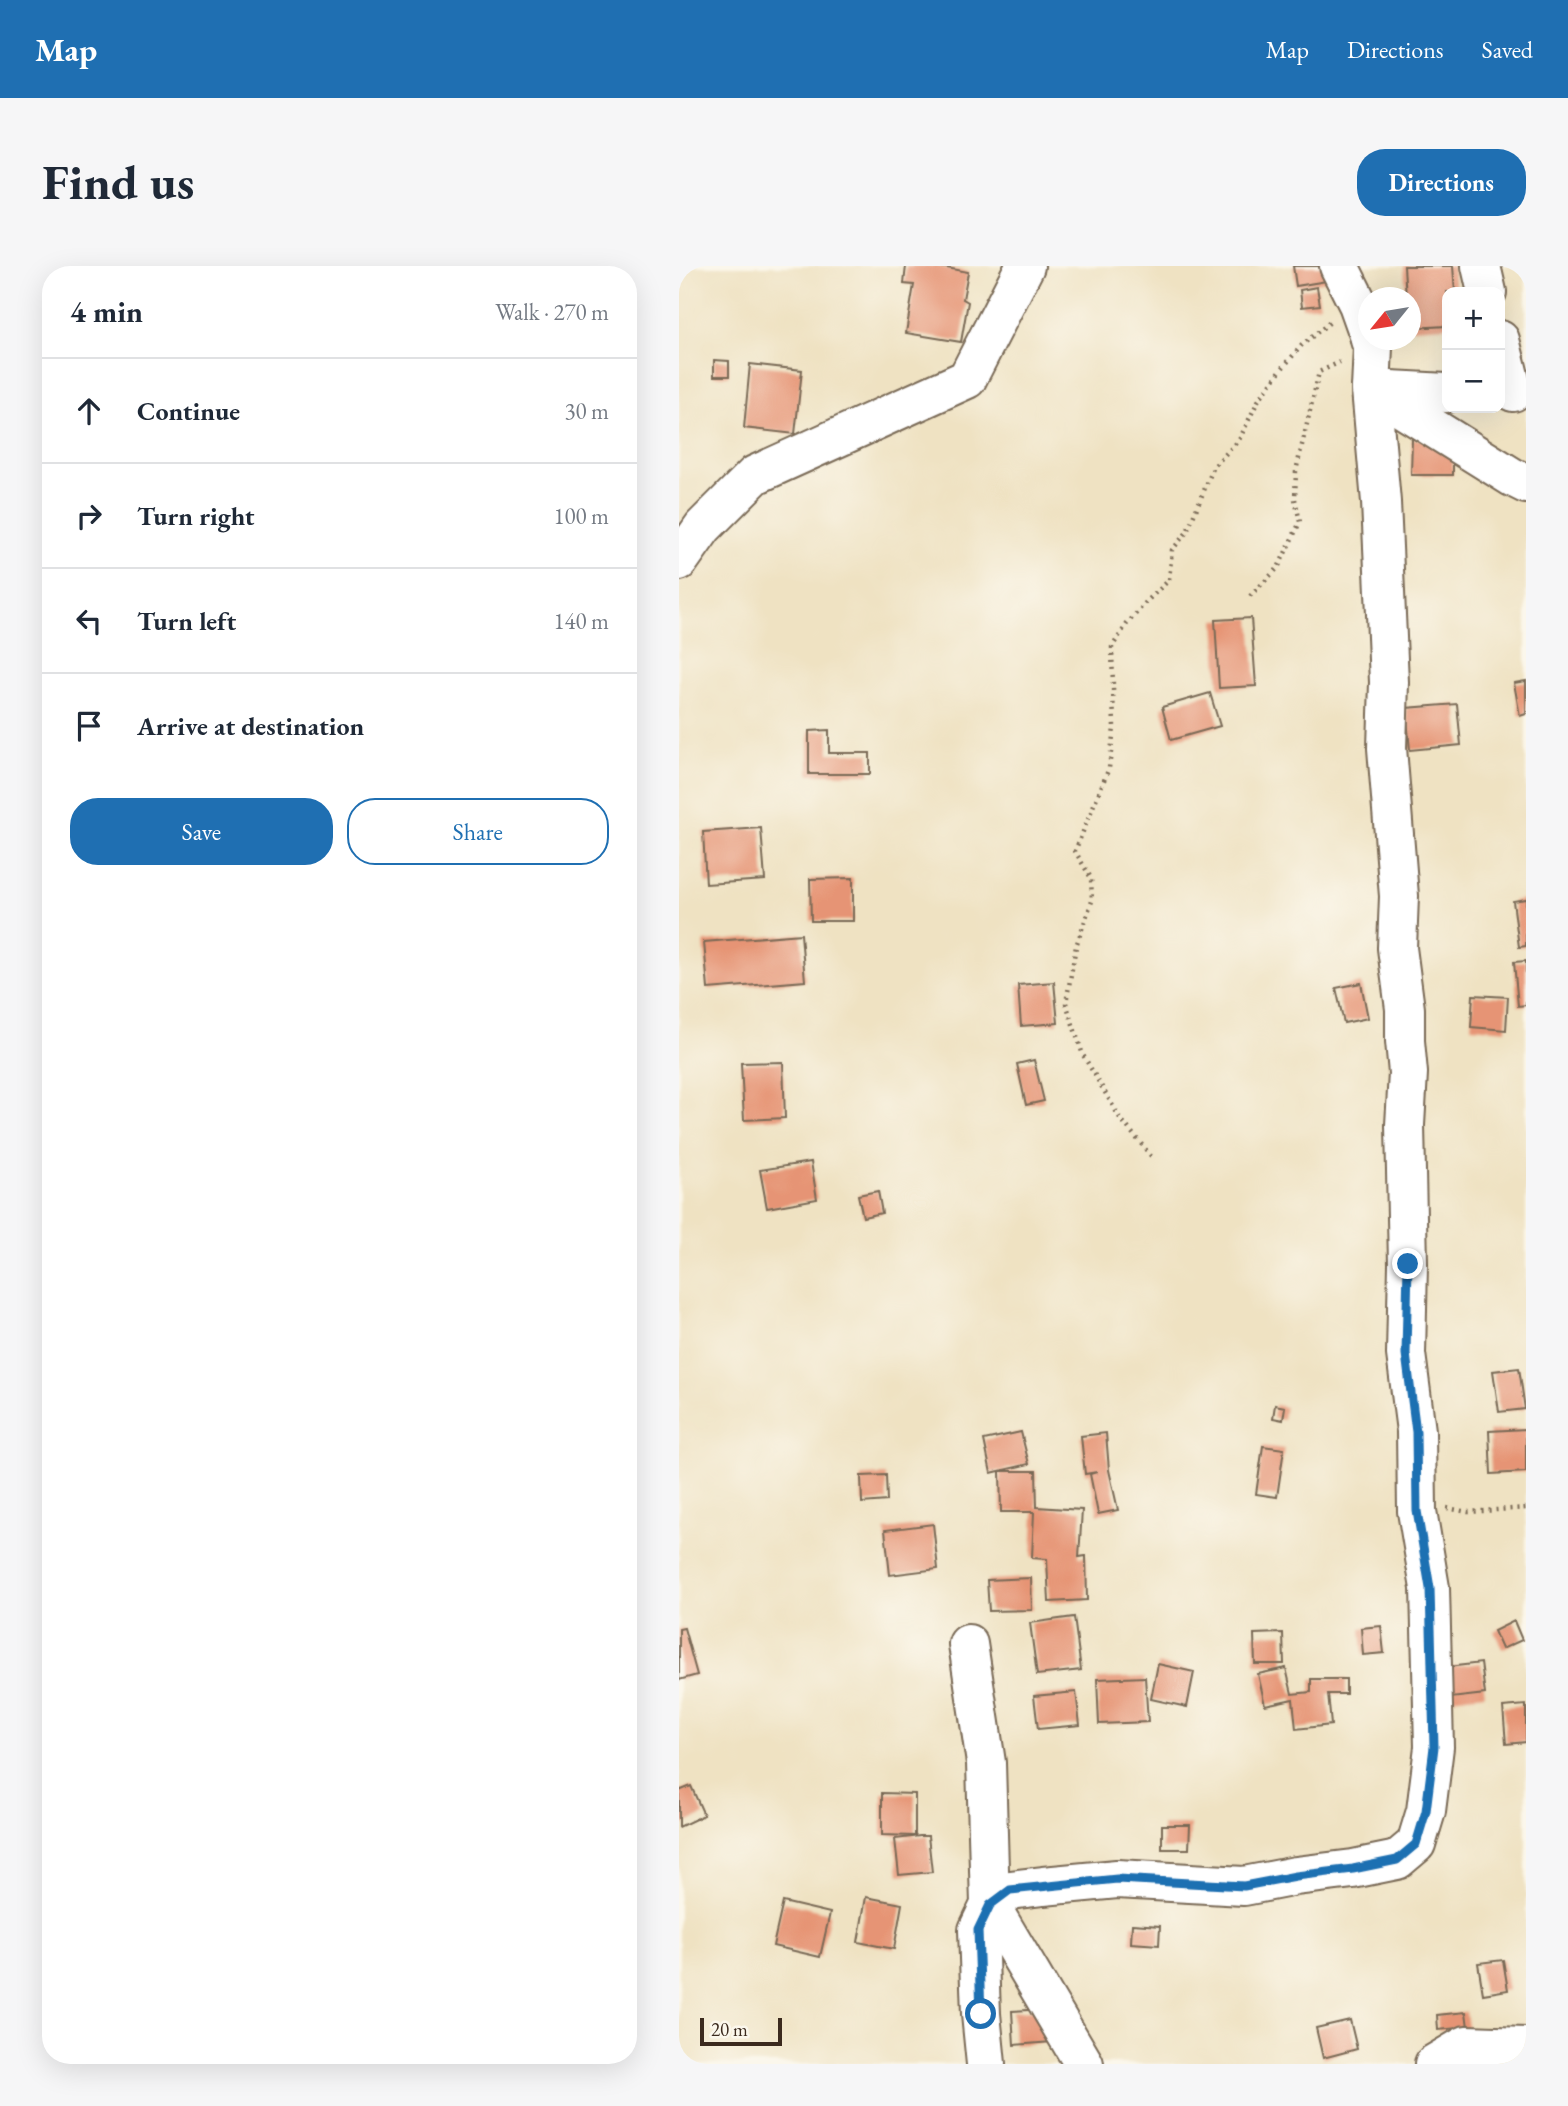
<!DOCTYPE html>
<html lang="en">
<head>
<meta charset="utf-8">
<style>
  :root { --surface:#fff; --page:#f6f6f7; --text:#1f2937; --muted:#747a83; --line:#e0e1e3; --accent:#1f6fb2 }
  body { margin:0; font-family:"EB Garamond",serif; background:var(--page); color:var(--text) }
  .controls { position:absolute; right:21px; top:21px; display:grid; overflow:hidden; border-radius:14px; box-shadow:0 7px 28px #0002 }
  .controls button { width:63px; height:63px; display:grid; place-items:center; padding:0; border:0; border-bottom:2px solid var(--line); background:var(--surface); color:var(--text); font:35px sans-serif }
  .compass { position:absolute; left:679px; top:21px; width:63px; height:63px; border-radius:50%; background:var(--surface); box-shadow:0 7px 28px #0002; rotate:240deg }
  .scale { position:absolute; left:21px; bottom:18px; width:82px; box-sizing:border-box; padding-left:7px; border:4px solid #3b2a1e; border-top:0; font-size:19px; line-height:24px; white-space:nowrap; color:#3b2a1e; -webkit-text-stroke:5px #fbf7ec; paint-order:stroke }
  .stop { position:absolute; width:21px; height:21px; margin:-16px; border:5px solid #1f6fb2; border-radius:50%; background:#fff }
  .stop.end { background:#1f6fb2; border-color:#fff; box-shadow:0 2px 7px #0008 }
  .list { margin:0; padding:0; list-style:none }
  h2 { display:flex; justify-content:space-between; align-items:center; height:91px; margin:0; padding:0 28px; font-size:30px }
  h2 small { font-size:23px; font-weight:400; color:var(--muted) }
  .list li { display:grid; grid-template-columns:46px 1fr auto; gap:21px; align-items:center; box-sizing:border-box; height:105px; padding:0 28px; border-top:2px solid var(--line) }
  .list b { display:block; font-size:26px; white-space:nowrap }
  .list em { font-size:23px; font-style:normal; color:var(--muted) }
  .actions { display:flex; gap:14px; padding:21px 28px }
  .actions a { flex:1; padding:16px 0; border:2px solid var(--accent); border-radius:28px; text-align:center; font-size:24px; color:var(--accent) }
  .actions .main { background:var(--accent); color:#fff }
  .icon { flex:none; width:38px; height:38px; fill:none; stroke:currentColor; stroke-width:2; stroke-linecap:round; stroke-linejoin:round }
  .map { position:relative; flex:none; width:847px; height:1798px; overflow:hidden; border-radius:28px }
  header { display:flex; align-items:center; gap:42px; box-sizing:border-box; height:98px; padding:0 35px; background:var(--accent); color:#fff }
  header strong { font-size:33px }
  nav { display:flex; gap:38px; margin-inline-start:auto; font-size:24px }
  .intro { display:flex; align-items:center; justify-content:space-between; box-sizing:border-box; height:168px; padding:0 42px }
  h1 { margin:0; font-size:49px }
  .button { padding:18px 32px; border-radius:28px; background:var(--accent); color:#fff; font-size:24px; font-weight:700 }
  main { display:flex; gap:42px; padding:0 42px }
  aside { flex:1; background:var(--surface); border-radius:28px; box-shadow:0 7px 28px #0002 }
  .map>svg:first-child { display:block }
</style>
</head>
<body>
<header>
<strong>Map</strong>
<nav><a>Map</a><a>Directions</a><a>Saved</a></nav>
</header>
<div class="intro"><h1>Find us</h1><a class="button">Directions</a></div>
<main>
<aside>
<h2>4 min<small>Walk · 270 m</small></h2>
<ul class="list">
<li><svg class="icon" aria-label="ahead" viewBox="0 0 24 24"><path d="M12 20V5M6 11l6-6 6 6"/></svg><div><b>Continue</b></div><em>30 m</em></li>
<li><svg class="icon" aria-label="right" viewBox="0 0 24 24"><path d="M7 20v-9h11M14 6l5 5-5 5"/></svg><div><b>Turn right</b></div><em>100 m</em></li>
<li><svg class="icon" aria-label="left" viewBox="0 0 24 24"><path d="M17 20v-9H6M10 6l-5 5 5 5"/></svg><div><b>Turn left</b></div><em>140 m</em></li>
<li><svg class="icon" aria-label="arrive" viewBox="0 0 24 24"><path d="M6 21V4h12l-3 4 3 4H6"/></svg><div><b>Arrive at destination</b></div></li>
</ul>
<div class="actions"><a class="main">Save</a><a>Share</a></div>
</aside>
<div class="map">
<svg width="847" height="1798" viewBox="0 0 847 1798">
  <rect width="100%" height="100%" fill="#fbf7ec"/>
  <filter id="ink" filterUnits="userSpaceOnUse"><feTurbulence type="fractalNoise" baseFrequency=".0143" numOctaves="2"/><feDisplacementMap in="SourceGraphic" scale="14" xChannelSelector="R" yChannelSelector="G"/><feConvolveMatrix kernelMatrix="1 2 1 2 8 2 1 2 1" color-interpolation-filters="sRGB"/></filter>
  <filter id="wash" filterUnits="userSpaceOnUse"><feTurbulence type="fractalNoise" baseFrequency=".00686" numOctaves="4" result="noise"/><feDisplacementMap in="SourceGraphic" scale="28" xChannelSelector="R" yChannelSelector="G"/><feGaussianBlur stdDeviation="1.57" result="paint"/><feColorMatrix in="noise" values="0 0 0 0 0 0 0 0 0 0 0 0 0 0 0 0 0 1.4 0 .05"/><feComposite in="paint" operator="in"/></filter>
  <g filter="url(#wash)">
    <rect width="100%" height="100%" fill="#efe2c2"/>
    <g id="blocks">
      <g fill="#e69474">
        <path d="M227,0H257L289,6L284,33L289,36L282,76L227,67L235,19L225,18Z"/>
        <path d="M614,0H651L654,14L617,20Z"/>
        <path d="M725,0H774L776,26H768V60L732,62V32H727Z"/>
        <path d="M638,21L641,39L623,41L621,24Z"/>
        <path d="M35,94L50,95V110H35Z"/>
        <path d="M71,98L123,104L116,168L65,162Z"/>
        <path d="M733,173H774V209H732Z"/>
        <path d="M572,352L577,420L540,422L536,354Z"/>
        <path d="M847,415V448L841,450L835,417Z"/>
        <path d="M531,427L541,460L492,474L483,441Z"/>
        <path d="M778,438L782,479L731,484L727,442Z"/>
        <path d="M150,464V487H191V508H130V465Z"/>
        <path d="M82,562L86,614L27,618L24,566Z"/>
        <path d="M174,612V655H132L131,613Z"/>
        <path d="M847,633V680L840,681L834,635Z"/>
        <path d="M122,668L126,715L29,723L25,676Z"/>
        <path d="M847,695V739L839,740L835,696Z"/>
        <path d="M375,716L379,757L342,760L339,719Z"/>
        <path d="M682,717L689,752L665,757L657,722Z"/>
        <path d="M794,729L829,731L827,764L792,761Z"/>
        <path d="M355,794L365,835L347,839L338,798Z"/>
        <path d="M104,796L106,852L65,854L62,797Z"/>
        <path d="M132,896L138,933L88,942L81,904Z"/>
        <path d="M199,925L203,947L184,951L179,929Z"/>
        <path d="M840,1102L846,1143L820,1146L814,1105Z"/>
        <path d="M596,1139L606,1141L604,1154L594,1152Z"/>
        <path d="M847,1163V1206L812,1208L810,1165Z"/>
        <path d="M342,1166L350,1198L312,1207L305,1174Z"/>
        <path d="M427,1167L430,1204L439,1244L419,1248L411,1208L418,1206L406,1208L402,1170Z"/>
        <path d="M584,1180L605,1183L598,1231L577,1228Z"/>
        <path d="M321,1205H357L358,1241L403,1244L400,1291L407,1290L408,1334L370,1336L368,1293L353,1292L355,1246H322Z"/>
        <path d="M207,1209L208,1235L183,1237L182,1210Z"/>
        <path d="M254,1258L259,1303L211,1309L206,1264Z"/>
        <path d="M352,1312L353,1344L310,1345L308,1314Z"/>
        <path d="M395,1351L402,1404L358,1409L351,1357Z"/>
        <path d="M835,1355L843,1374L823,1383L815,1365Z"/>
        <path d="M702,1360L705,1387L684,1389L682,1362Z"/>
        <path d="M5,1362L18,1409L0,1414V1363Z"/>
        <path d="M604,1367L605,1398H576L575,1368Z"/>
        <path d="M802,1397L806,1428L772,1432L769,1401Z"/>
        <path d="M479,1398L515,1406L508,1441L472,1433Z"/>
        <path d="M607,1402L613,1428L632,1426V1413H667V1428H649L652,1459L617,1463L614,1433L586,1439L579,1408Z"/>
        <path d="M466,1411L469,1456L420,1458L418,1413Z"/>
        <path d="M397,1426L401,1459L359,1463L355,1430Z"/>
        <path d="M847,1439V1476L827,1478L824,1441Z"/>
        <path d="M12,1520L25,1549L0,1561V1525Z"/>
        <path d="M203,1527L236,1528V1570L203,1569Z"/>
        <path d="M483,1559H511L510,1583H483Z"/>
        <path d="M241,1570H249L253,1606L220,1609L216,1573Z"/>
        <path d="M187,1631L223,1638L215,1683L179,1676Z"/>
        <path d="M104,1636L151,1647L141,1691L94,1680Z"/>
        <path d="M453,1658L481,1660L480,1679L452,1677Z"/>
        <path d="M824,1694L829,1724L804,1728L799,1697Z"/>
        <path d="M384,1742L386,1775L335,1779L333,1745Z"/>
        <path d="M787,1746L789,1761L759,1764L758,1749Z"/>
        <path d="M671,1754L678,1783L644,1792L637,1762Z"/>
      </g>
    </g>
  </g>
  <g filter="url(#ink)">
    <use href="#blocks" fill-opacity="0" stroke="#7a6a57" stroke-width="2"/>
    <g fill="none" stroke-linecap="round" stroke-linejoin="round">
      <g stroke="#7a6a57" stroke-width="42">
        <g id="minor">
          <path d="M660,0L679,38L690,69"/>
          <path d="M802,0L808,26"/>
          <path d="M691,74L694,81L692,123L833,211L847,218"/>
          <path d="M821,74L834,126"/>
          <path d="M0,295L24,261L76,209L288,113L346,0"/>
          <path d="M289,1378L307,1497L311,1639L299,1664L302,1748L307,1798"/>
          <path d="M311,1639L331,1624L364,1620L438,1613L565,1620L617,1610L674,1603L718,1594L737,1578L747,1545L755,1481L751,1322L738,1245L737,1165L727,1088L729,998L726,859L729,807L726,775V743L718,682L720,630L708,482L710,416L702,236L692,123L768,127"/>
          <path d="M311,1639L405,1798"/>
          <path d="M755,1798L787,1779L847,1781"/>
        </g>
      </g>
      <g stroke="#7a6a57" stroke-width="4.5" stroke-dasharray="2 5" stroke-linecap="butt">
        <path d="M571,330L599,302L621,256L616,233L617,205L640,106L661,96"/>
        <path d="M472,890L441,852L404,789L387,737L397,680L413,635L412,612L396,585L430,502L435,462L433,381L448,358L467,336L490,314L493,284L508,266L535,200L560,174L579,135L601,105L623,79L651,56"/>
        <path d="M768,1242L789,1246L847,1242"/>
      </g>
      <use href="#minor" stroke="#fff" stroke-width="38"/>
    </g>
  </g>
  <g fill="none" stroke-linecap="round" stroke-linejoin="round" filter="url(#ink)">
    <path stroke="#1f6fb2" stroke-width="9" d="M302,1748L299,1664L311,1639L331,1624L438,1613L565,1620L617,1610L674,1603L718,1594L737,1578L747,1545L755,1481L751,1322L738,1245L737,1166L727,1088L729,998"/>
  </g>
</svg>
<div class="controls">
<button>+</button>
<button>−</button>
</div>
<svg class="compass" viewBox="-18 -18 36 36"><path d="M0-13l5 13h-10z" fill="#e53935"/><path d="M0 13l5-13h-10z" fill="#747a83"/></svg>
<div class="scale">20 m</div>
<div class="stop" style="left:302px;top:1748px"></div>
<div class="stop end" style="left:729px;top:998px"></div>
</div>
</main>
</body>
</html>
